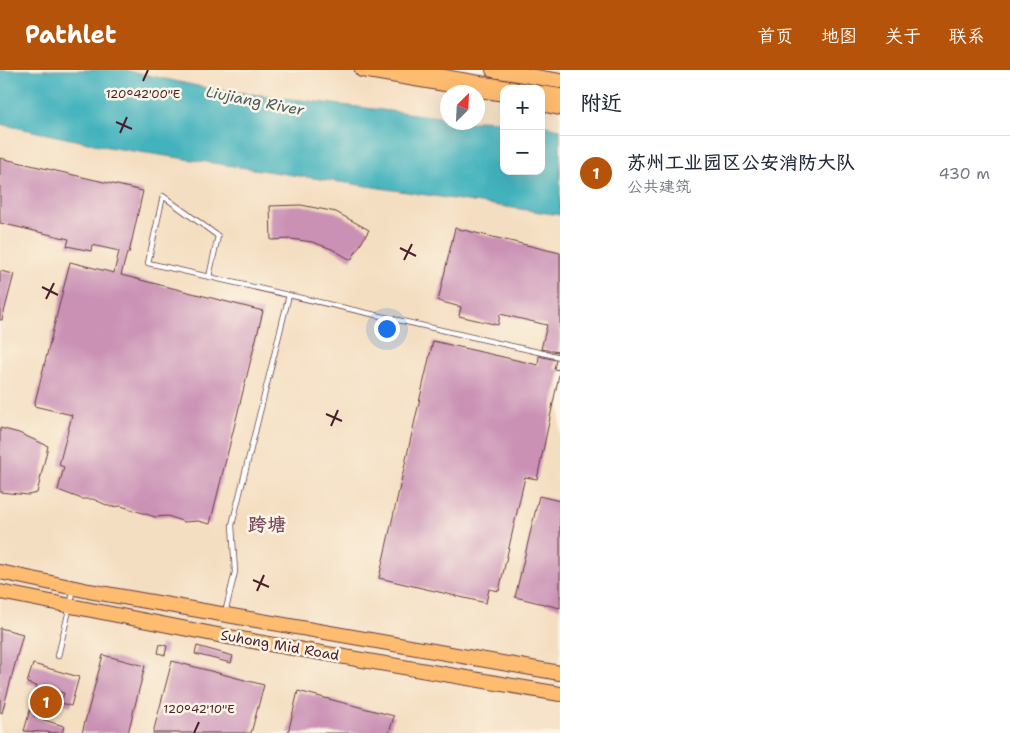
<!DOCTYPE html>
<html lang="zh">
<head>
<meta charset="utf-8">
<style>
  :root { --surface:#fff; --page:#f6f6f7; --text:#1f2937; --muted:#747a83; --line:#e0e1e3; --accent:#b45309 }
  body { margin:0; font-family:"Shantell Sans","LXGW WenKai TC",sans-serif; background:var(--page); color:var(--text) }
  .controls { position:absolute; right:15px; top:15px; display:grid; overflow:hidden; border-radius:10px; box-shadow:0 5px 20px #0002 }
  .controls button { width:45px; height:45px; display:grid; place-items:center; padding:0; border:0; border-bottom:1px solid var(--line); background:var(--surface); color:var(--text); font:25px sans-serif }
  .compass { position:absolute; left:440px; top:15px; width:45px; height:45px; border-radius:50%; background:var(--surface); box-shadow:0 5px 20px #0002; rotate:24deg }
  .you { position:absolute; left:386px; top:258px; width:18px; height:18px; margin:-12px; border:4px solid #fff; border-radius:50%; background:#1a73e8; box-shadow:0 0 0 8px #1a73e833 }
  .badge { display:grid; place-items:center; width:32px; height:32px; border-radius:50%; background:var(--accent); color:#fff; font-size:16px; font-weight:700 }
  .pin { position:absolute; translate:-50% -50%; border:2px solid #fff; box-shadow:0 1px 5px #0006 }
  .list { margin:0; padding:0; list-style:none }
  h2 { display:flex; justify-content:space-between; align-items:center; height:65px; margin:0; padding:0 20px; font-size:21px }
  h2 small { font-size:16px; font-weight:400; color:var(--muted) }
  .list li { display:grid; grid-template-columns:32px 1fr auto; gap:15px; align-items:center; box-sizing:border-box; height:75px; padding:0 20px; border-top:1px solid var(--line) }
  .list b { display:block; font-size:19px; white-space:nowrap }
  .list p { margin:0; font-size:16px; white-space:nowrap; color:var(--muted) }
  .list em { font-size:16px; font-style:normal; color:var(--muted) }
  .map { position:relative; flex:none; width:560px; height:663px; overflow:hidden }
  header { display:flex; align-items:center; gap:30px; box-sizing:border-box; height:70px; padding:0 25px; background:var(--accent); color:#fff }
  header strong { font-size:24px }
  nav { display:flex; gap:28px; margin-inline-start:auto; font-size:18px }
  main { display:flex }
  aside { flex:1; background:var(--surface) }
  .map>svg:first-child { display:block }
</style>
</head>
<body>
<header>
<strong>Pathlet</strong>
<nav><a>首页</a><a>地图</a><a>关于</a><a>联系</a></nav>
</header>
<main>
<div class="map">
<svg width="560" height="663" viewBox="0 0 560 663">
  <rect width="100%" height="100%" fill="#fcf5e5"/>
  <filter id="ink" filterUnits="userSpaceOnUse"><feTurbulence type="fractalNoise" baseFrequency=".02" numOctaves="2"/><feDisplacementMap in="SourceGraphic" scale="10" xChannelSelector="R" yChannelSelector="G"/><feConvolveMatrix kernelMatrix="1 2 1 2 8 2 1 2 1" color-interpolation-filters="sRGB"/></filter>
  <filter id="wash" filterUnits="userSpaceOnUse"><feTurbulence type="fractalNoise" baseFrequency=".0096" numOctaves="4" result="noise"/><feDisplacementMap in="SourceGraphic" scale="20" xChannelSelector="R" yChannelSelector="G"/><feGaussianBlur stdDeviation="1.12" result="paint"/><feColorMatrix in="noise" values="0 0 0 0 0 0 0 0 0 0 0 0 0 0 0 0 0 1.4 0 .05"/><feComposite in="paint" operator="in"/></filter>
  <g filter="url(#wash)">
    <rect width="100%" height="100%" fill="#f4dec1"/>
    <path fill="#43b2bd" stroke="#466874" d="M0,0H125L211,19L447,48L448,52H478V50L504,51V101H541V55L560,59V145L113,78L0,54Z"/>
    <g id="blocks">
      <g fill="#ca91b5">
        <path d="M0,88L143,121L129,183H127L121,205L263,241L210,454L198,451L184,452L168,446L155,447L121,436L111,437L93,429H82L58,420L64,397L59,395L72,345L34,336L70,192L114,203L119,181L92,175L91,181L67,176L69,169L0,153Z"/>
        <path d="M301,135L336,142L369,160L351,190L332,179L312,172L291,169L271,170L270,136Z"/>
        <path d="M455,158L560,183V271L558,282L541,279L547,255L500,244L498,255L459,246L461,237L438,231Z"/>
        <path d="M0,201L14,204L2,250H0Z"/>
        <path d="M433,271L538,295L539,286L556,290L554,299L560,300L537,409L525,407L499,521L489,519L486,533L379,508Z"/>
        <path d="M0,358L19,363L48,376L37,423L28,425L0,422Z"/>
        <path d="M539,426L560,431V538L515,527Z"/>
        <path d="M0,558L23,564L2,643L0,642Z"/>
        <path d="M160,574L167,576L165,585L158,583Z"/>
        <path d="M197,576L233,586L231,593L195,584Z"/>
        <path d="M103,585L145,596L128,663H82Z"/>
        <path d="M172,591L264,615L251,663H153Z"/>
        <path d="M33,594L79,607L71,636L61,633L64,623L49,619L46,631L39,629L34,647L64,656L62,663L24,661L37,616L27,613Z"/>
        <path d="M298,621L394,646L389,663H288Z"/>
      </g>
    </g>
  </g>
  <g filter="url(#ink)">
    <use href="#blocks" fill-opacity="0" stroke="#643c42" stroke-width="1"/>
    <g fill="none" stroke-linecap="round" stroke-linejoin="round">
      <g stroke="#643c42" stroke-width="6">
        <g id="service">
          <path d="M209,207L218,166L163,126L148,193L560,287"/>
          <path d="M225,543L235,502L232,455L289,225"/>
          <path d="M58,586L74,519"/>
        </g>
      </g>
      <g stroke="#643c42" stroke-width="16">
        <g id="primary">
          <path d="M362,0L504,24"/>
          <path d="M0,502L89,521L560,603"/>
          <path d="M0,522L223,566L560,624"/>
        </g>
      </g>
      <g stroke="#643c42" stroke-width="16">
        <g id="trunk">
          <path d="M404,0L514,19"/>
          <path d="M493,0L560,11"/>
          <path d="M541,23L560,26"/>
          <path d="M541,34L560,38"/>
        </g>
      </g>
      <use href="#service" stroke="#fff" stroke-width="4.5"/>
      <use href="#primary" stroke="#febc70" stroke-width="14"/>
      <use href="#trunk" stroke="#febc70" stroke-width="14"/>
    </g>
  </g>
  <path fill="none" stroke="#4a1f2b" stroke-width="2" d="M143,11L148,0M116,52L132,59M120,63L127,47M400,178L416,186M404,190L412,174M42,217L58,225M46,229L54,213M326,344L342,351M331,356L338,340M253,510L269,517M257,521L264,505M194,663L199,652"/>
  <g text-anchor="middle" stroke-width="5" stroke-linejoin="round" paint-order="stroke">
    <g font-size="14" fill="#4a1f2b" stroke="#fcf5e5">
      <text transform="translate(280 575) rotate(10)" y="5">Suhong Mid Road</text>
    </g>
    <g font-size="15" font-style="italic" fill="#475a65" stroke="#fcf5e5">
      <text transform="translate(255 31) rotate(11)" y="5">Liujiang River</text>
    </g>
    <g font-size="19" font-weight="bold" fill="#77475b" stroke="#fcf5e5">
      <text x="267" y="461">跨塘</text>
    </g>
  </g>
  <g font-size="12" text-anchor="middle" fill="#4a1f2b" stroke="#fcf5e5" stroke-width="5" stroke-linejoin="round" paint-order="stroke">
    <text x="143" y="28">120°42'00"E</text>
    <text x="199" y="643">120°42'10"E</text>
  </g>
</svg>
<div class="controls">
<button>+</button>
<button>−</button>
</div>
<svg class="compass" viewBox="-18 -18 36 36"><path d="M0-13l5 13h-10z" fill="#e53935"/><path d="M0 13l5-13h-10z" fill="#747a83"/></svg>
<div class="you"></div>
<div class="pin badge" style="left:46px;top:632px">1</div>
</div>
<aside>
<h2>附近<small></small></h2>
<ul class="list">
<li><span class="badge">1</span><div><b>苏州工业园区公安消防大队</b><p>公共建筑</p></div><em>430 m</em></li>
</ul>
</aside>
</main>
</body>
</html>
